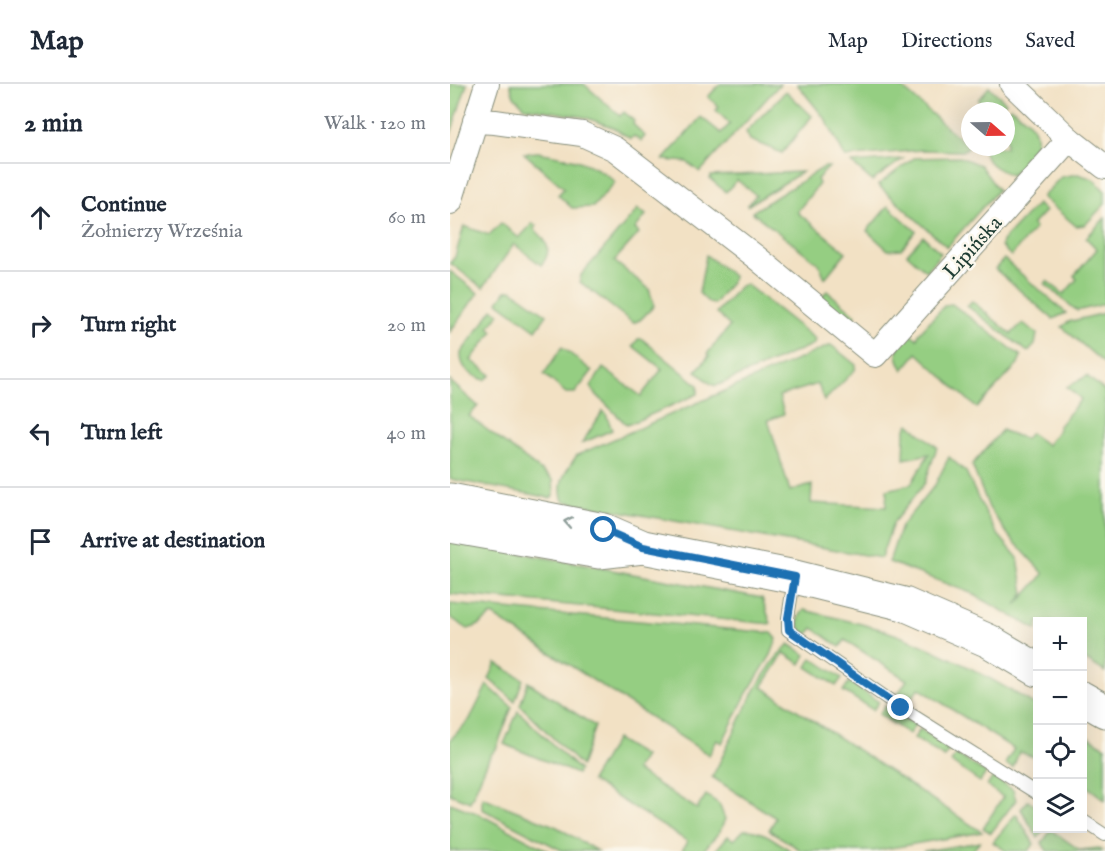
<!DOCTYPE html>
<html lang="en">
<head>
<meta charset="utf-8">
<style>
  :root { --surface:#fff; --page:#f2f2f3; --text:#1f2937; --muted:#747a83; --line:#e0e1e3 }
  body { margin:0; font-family:"IM FELL English",serif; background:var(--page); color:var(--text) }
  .controls { position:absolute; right:18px; bottom:18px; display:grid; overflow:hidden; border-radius:0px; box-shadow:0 6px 24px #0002 }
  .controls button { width:54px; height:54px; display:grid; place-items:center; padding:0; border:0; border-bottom:2px solid var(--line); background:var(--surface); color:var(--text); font:30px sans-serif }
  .compass { position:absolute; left:511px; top:18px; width:54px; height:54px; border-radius:50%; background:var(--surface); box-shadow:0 6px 24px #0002; rotate:110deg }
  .stop { position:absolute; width:18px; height:18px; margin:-14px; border:4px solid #1f6fb2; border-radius:50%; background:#fff }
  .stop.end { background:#1f6fb2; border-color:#fff; box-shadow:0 2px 6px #0008 }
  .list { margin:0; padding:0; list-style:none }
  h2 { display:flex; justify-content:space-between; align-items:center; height:78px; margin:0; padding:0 24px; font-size:26px }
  h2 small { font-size:20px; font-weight:400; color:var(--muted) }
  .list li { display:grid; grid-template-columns:39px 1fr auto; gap:18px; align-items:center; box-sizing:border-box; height:108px; padding:0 24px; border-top:2px solid var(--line) }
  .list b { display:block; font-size:22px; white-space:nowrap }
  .list p { margin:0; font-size:20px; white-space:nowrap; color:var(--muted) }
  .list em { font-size:20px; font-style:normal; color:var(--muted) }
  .icon { flex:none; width:33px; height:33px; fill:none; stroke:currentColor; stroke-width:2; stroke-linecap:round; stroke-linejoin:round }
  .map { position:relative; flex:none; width:655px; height:767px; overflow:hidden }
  header { display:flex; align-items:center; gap:36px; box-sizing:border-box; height:84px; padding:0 30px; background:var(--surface); border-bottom:2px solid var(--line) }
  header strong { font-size:28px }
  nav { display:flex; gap:33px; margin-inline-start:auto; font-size:21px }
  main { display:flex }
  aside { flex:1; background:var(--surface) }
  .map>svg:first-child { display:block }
</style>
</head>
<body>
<header>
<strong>Map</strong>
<nav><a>Map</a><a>Directions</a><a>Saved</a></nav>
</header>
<main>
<aside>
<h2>2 min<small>Walk · 120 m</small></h2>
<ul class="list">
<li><svg class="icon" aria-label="ahead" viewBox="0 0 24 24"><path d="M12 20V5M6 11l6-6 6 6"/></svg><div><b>Continue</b><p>Żołnierzy Września</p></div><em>60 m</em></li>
<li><svg class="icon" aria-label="right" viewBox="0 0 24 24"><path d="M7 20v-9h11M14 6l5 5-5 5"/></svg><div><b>Turn right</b></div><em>20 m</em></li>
<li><svg class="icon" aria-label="left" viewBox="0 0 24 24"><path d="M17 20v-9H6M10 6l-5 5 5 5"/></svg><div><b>Turn left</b></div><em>40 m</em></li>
<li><svg class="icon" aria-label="arrive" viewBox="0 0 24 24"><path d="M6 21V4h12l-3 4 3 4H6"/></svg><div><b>Arrive at destination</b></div></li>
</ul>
</aside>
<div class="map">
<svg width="655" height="767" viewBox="0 0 655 767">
  <rect width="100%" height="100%" fill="#fbf7ec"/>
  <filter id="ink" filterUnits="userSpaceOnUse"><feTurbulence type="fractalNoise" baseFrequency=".0167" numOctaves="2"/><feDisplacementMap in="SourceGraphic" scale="12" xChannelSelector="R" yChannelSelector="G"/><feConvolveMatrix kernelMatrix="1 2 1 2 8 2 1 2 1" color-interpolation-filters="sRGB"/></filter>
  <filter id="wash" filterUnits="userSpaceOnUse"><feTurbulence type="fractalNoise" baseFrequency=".008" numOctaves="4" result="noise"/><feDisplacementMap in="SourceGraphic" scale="24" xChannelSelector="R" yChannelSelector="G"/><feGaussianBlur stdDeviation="1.35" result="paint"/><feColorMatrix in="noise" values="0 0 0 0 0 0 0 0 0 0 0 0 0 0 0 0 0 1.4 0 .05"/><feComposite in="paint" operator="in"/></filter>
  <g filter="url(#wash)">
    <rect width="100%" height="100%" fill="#f2e1c4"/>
    <g fill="#95ce82" stroke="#5a865b" stroke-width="1.5">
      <path d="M0,0H17L0,52Z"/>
      <path d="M60,0H134L170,32L174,28L184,37L183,40L195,52L191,57L184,52L181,55L162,43L134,33L75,23L64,12Z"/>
      <path d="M270,0H330L250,88L237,78L213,76L251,33L271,49L280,40L266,26L269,23L258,13Z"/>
      <path d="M347,0H448L519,63L512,67L471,66L395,73L376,36Z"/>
      <path d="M539,3L556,18L549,27H540L528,16Z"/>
      <path d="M336,7L362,32L332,69L300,56L296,48Z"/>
      <path d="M561,23C568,29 578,35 583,43C595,61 572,80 561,91C547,85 534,79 533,63H556V29Z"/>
      <path d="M88,68C116,73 143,77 165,98L143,123L122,124L108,111L114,104L74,69Z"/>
      <path d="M510,73L530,81L548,106L497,163L428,101L464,74Z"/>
      <path d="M453,75L422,97L402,79Z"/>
      <path d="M374,83H379L367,95L369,100L347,128L396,168L375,194L369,180L302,128Z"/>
      <path d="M352,88L297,122L306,111L287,96L276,108L260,95L261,92Z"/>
      <path d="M628,90L643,95L655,107V120L635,141L626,142L592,113L611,93Z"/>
      <path d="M587,120L595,127L582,141L585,144L561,172L551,162L552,157Z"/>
      <path d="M438,122L466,147L451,165L438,166L417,147Z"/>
      <path d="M188,125L196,131L185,145L189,149L164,177L199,205L204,222L190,236L183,239L130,198L131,191Z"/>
      <path d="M655,134V220L627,227L595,200L597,197L614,210L627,195L624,192L647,165L636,154Z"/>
      <path d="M51,139L69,154L83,139L86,142L84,145C96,155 104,167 91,181L64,160L33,204L0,179L5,173L14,142L39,151Z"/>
      <path d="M473,152L491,169L476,187L457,170Z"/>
      <path d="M256,171L283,192L282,197L264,220L259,219L249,209Z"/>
      <path d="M554,175L616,229L603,235L545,185Z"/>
      <path d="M0,187L28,209L0,248Z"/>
      <path d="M297,201L365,255L364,260L266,302L261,300L246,287L259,272L257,270L280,242L266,229L290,202Z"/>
      <path d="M62,206L97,231L86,246L48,218L56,207Z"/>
      <path d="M377,207L406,231L399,238L371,213Z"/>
      <path d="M522,217L561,250L573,239L587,250L585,261L578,268L517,222Z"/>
      <path d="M502,220L571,272L568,280L527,324L467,269L453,286C442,267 447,264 459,248L467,255L469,249L495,221Z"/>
      <path d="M43,225L49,230L39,243L43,247L21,276L41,291L35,296C21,292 10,284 11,269Z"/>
      <path d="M655,229V280L612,243L618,238Z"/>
      <path d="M188,255H192L248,301V310L177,341L143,307L141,302L153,284L191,312L212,285L183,262Z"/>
      <path d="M381,261L406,281L405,286L374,317L368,300L329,312L334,330L318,336L340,407L362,401L361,419L436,423L437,406L461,400L479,370L454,375L455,346L459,340L487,363L475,399L443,439L431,474L113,417C106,397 117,387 127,371Z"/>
      <path d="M112,263L142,287L125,309H116L94,290Z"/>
      <path d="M637,292L655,307V588L633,574L632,538H588L587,546L521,509L439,478L451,442L485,401L499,373L516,388L528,414L546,448L568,474L574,509L566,521L594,490L559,452L539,424L522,381L552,346C560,351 567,351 575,355L580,349L597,361L609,345L608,343L631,315L617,303Z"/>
      <path d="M0,297L28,322L19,332L103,396L104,410L101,414L0,395Z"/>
      <path d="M153,327L156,330L162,346L132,359Z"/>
      <path d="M0,456L312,514L321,540L0,510Z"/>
      <path d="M0,520L322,549L327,555L321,571L297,609L272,659L267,656L259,671L42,531L27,542L18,545L0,533Z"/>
      <path d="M354,526C379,532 405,538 430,545C485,563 538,592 587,622V674L569,668L563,684L555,680L564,665L469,604L459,618L448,610L457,596L395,556L390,563L363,544L358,550L351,547C347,538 348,533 354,526Z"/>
      <path d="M339,560L356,571L351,580L334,569L312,603L532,748L424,767H352L319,746L326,734L262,693C285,652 305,591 339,560Z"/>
      <path d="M362,574L392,594L386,602L357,583Z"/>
      <path d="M46,579L73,595L65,617L39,595Z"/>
      <path d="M78,598L145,642L131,682L70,621Z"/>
      <path d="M399,598L429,618L423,626L393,607Z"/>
      <path d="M37,601L62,623L46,665L40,672L20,718L0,710V656L20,635Z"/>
      <path d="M435,622L465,641L459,650L429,630Z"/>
      <path d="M68,627L129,686L127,690L54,660Z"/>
      <path d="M470,645L500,665L494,673L464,654Z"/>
      <path d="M633,649L655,663V716L635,701L633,703Z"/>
      <path d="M166,655L194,672L185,686L247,725L256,711L269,720L275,735L270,747L253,767H232L237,757L141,697Z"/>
      <path d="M506,670L536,689L530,698L501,678Z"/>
      <path d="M543,693L563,706L566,716L541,749L533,744L553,713L537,702Z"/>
      <path d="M32,713L107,743L147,767H113L32,725Z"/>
      <path d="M578,717L587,723L588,744L595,745L588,754L571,725Z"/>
      <path d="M0,719L29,730L99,767H0Z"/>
      <path d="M566,730L584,760L579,767H556L543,758Z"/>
      <path d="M294,746C313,745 326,757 341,767H265L278,752L284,756Z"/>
      <path d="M601,746L630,766L649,764L653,767H597L592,759Z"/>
      <path d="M530,758L522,767H473Z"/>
    </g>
  </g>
  <g filter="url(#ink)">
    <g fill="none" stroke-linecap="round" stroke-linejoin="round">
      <g stroke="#888f7c" stroke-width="14">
        <g id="lane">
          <path d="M344,495L338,534V546L451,624L588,710"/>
          <path d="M632,736L655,751"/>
        </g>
      </g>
      <g stroke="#888f7c" stroke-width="26">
        <g id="street">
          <path d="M562,0L619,55"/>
          <path d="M25,37L45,38L132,50L165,65L307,174L425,271L619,55L655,83"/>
          <path d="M0,118L37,0"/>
        </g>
      </g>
      <g stroke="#888f7c" stroke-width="35">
        <g id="primary">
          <path d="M0,416L154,446L193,463L345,493L454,520L539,557L588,586"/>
          <path d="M0,442L149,468L193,463"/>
          <path d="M632,614L655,627"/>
        </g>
      </g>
      <use href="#lane" stroke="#fff" stroke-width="12"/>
      <use href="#street" stroke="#fff" stroke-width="24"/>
      <use href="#primary" stroke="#fff" stroke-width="33"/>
    </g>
    <defs><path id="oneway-chevron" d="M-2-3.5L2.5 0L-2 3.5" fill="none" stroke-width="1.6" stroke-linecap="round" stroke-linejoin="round" transform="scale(1.5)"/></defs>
    <use stroke="#8f9e9a" href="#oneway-chevron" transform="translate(118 438) rotate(-169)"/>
  </g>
  <g fill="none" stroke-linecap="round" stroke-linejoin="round" filter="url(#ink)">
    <path stroke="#1f6fb2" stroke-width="8" d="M154,446L193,463L345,493L338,534L339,546L451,624"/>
  </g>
  <g text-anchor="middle" stroke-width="5" stroke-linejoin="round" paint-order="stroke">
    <g font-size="21" fill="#1f3d34" stroke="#fbf7ec">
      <text transform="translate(522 163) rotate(-48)" y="7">Lipińska</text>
    </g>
  </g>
</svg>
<div class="controls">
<button>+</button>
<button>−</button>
<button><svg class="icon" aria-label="locate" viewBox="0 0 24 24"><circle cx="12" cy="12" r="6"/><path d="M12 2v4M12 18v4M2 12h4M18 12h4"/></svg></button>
<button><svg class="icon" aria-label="layers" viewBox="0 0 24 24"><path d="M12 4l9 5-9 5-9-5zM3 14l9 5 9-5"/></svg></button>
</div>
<svg class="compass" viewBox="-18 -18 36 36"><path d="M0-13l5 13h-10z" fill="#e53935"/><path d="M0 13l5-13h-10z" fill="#747a83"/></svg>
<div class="stop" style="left:154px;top:446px"></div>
<div class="stop end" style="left:451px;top:624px"></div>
</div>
</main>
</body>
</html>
